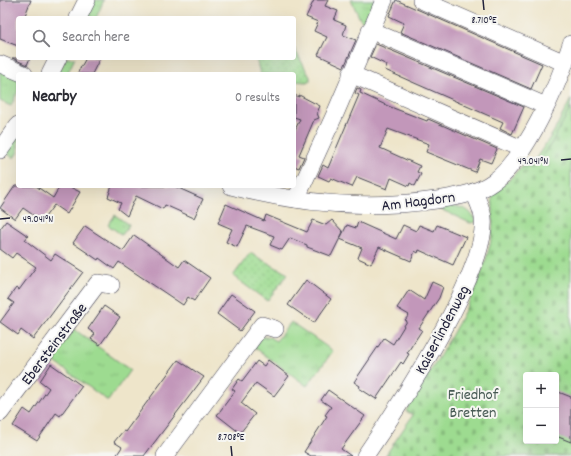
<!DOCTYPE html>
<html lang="en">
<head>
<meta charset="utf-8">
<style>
  :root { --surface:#fff; --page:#f7f7f7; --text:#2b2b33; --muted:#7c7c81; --line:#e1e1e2 }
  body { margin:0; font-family:Dekko,sans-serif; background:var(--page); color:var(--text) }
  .controls { position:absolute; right:12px; bottom:12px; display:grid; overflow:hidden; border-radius:4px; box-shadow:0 4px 16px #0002 }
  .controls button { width:36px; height:36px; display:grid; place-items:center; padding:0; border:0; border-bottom:1px solid var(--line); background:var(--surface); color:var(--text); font:20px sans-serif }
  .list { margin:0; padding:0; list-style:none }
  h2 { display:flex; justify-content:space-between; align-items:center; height:52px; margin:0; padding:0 16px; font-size:17px }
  h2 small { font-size:13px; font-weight:400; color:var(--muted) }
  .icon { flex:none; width:22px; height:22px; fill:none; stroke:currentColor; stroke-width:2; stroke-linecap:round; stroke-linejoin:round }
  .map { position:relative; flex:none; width:571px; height:456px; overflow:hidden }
  .search { position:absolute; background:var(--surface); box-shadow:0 4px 16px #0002; left:16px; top:16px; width:280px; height:44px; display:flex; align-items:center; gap:10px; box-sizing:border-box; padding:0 14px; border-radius:4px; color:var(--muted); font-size:15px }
  .panel { position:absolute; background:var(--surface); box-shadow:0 4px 16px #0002; left:16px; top:72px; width:280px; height:116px; border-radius:4px }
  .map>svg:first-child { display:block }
</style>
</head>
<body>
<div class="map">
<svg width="571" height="456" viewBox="0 0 571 456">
  <defs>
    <pattern id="grass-tufts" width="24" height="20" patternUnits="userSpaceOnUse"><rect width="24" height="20" fill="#9ddb90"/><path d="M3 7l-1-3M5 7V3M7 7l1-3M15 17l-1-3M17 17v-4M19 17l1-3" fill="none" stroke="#87bc7d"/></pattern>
    <pattern id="cemetery-stones" width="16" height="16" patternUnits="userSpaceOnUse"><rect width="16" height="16" fill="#9ddb90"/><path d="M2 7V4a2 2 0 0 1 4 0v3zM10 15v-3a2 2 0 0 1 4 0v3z" fill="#87bc7d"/></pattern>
    <pattern id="park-dots" width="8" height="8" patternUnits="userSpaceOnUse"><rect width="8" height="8" fill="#9ddb90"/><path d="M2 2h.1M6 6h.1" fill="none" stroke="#87bc7d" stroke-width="1.8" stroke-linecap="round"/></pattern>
  </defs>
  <rect width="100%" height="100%" fill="#f6f6f2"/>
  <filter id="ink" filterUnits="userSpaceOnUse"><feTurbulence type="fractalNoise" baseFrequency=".025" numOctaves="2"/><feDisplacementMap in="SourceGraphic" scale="8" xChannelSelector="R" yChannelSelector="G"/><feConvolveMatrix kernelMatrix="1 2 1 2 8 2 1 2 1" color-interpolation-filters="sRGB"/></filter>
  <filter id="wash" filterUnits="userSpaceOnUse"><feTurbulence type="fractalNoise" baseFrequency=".012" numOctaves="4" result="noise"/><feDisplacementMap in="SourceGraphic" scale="16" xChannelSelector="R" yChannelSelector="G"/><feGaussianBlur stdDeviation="0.9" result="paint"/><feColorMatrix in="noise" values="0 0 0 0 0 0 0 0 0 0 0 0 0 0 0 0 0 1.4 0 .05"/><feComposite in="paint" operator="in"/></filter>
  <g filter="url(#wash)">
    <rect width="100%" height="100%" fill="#eee5ca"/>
    <g fill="url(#grass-tufts)" stroke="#607e66">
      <path d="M95,0H104L96,18H86Z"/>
      <path d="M351,0H381L365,24L360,19Z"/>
      <path d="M66,58H75L67,74H57Z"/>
      <path d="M0,67L18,75V91L11,106L0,101Z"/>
      <path d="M571,99C571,119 545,153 533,169L521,167L527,159L532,164L553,133Z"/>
      <path d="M18,134V152L14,158L5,152Z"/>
      <path d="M446,205C460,207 470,207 476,222L470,223L440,209L439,206Z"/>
      <path d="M115,215L129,225L122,235L108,225Z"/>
      <path d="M291,322L333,351L307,386L254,347L262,337H269L276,341Z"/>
      <path d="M74,329L130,370L108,401L52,360Z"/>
    </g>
    <path fill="url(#cemetery-stones)" stroke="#607e66" fill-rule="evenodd" d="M571,107V456H385L413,415L406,411C438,358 474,306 490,245C494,228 493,210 492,193L508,181L521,167L533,168L551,144ZM526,375H556V441H526Z"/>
    <g fill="url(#park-dots)" stroke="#607e66">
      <path d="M294,48L310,77V81L306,82L294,81V74H260L256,58H294Z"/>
      <path d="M250,253L288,274L267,301L233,276Z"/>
    </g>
    <g id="blocks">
      <g fill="#c297ba">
        <path d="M0,0H31L24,18H18V46L0,39Z"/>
        <path d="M314,0H328L325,6L338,11L334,20L346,25L343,35L356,40L344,67L318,55L327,37L314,31L318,22L306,17Z"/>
        <path d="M396,0L542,64L531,89L400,32L404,23L389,16Z"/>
        <path d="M376,44L524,107L512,134L500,128L503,122L385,70L387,65L370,57Z"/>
        <path d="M12,58H30L27,65Z"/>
        <path d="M86,58H100L92,74H77Z"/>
        <path d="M357,88L361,90L360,93L388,106L427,121L428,119L497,149L491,163L480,159L475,172L426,152L429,144L388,129L380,148L420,166L417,172L421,174L415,186L410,183L409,186L391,178L387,189L357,177L352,187L331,178L329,181L318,176L323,165L328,168L359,95L355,93Z"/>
        <path d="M294,95L299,97V95L320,106L317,113L319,118L314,120L299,155L304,157L299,168L294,166V132L300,119L294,117Z"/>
        <path d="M15,186H36L53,198L60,186H68L80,192L67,214L54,205L42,221L23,208L15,219L0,208Z"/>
        <path d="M112,186H174L203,199L194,218L165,205L163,209L136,196L127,216L118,209L121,203L108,197Z"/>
        <path d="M226,204L264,221L266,215L307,232L313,220L326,225L332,220L343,232L331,256L307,247V245L290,238L282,250L270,245L274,236L247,226L237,247L226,242L232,229L218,223Z"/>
        <path d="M6,221L28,236L25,240L51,260L55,254L83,272L33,339L21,330L18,335L0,322L14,303L8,299L16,288L19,290L36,267L16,253L12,258L0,249V229Z"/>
        <path d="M358,222L396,239L403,225L416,231L419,225L434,231L437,225L466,237L453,265L419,250L418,253L415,251L411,261L379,247L371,264L358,258L362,248L340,239L347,225L356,228Z"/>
        <path d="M85,226L123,251L134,235L179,267L184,260L210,278L194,301L188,297L183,305L119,262L114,269L99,258L98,260L73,243Z"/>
        <path d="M306,280L331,299L314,323L288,305Z"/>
        <path d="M432,282L443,287L439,298L419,328L422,330L407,353L409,354L403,364L401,362L376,399L359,388L360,386L354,382L384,338L393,344L407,321L405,320L409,315L397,308L409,290L424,300Z"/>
        <path d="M231,294L255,311L240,331L217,314Z"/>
        <path d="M104,306L120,317L100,345L91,339L95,334L88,329Z"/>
        <path d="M178,360L204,377L144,456H116L122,447L114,442L123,431L125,432Z"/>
        <path d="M268,360L289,376L274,396L256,383L241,403L255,414L240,433L217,415L235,391L232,389L239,379L242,381L257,361L264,366Z"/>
        <path d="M51,364L82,386L60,416L56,413L37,441L13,426L24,409L31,414L49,388L40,381Z"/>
        <path d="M328,390L365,416L341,449L351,456H311L304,452L327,416L325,415L331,407L321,400Z"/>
        <path d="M556,391L571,397V442L556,436Z"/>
      </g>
    </g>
  </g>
  <g filter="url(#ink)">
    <use href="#blocks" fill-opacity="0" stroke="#413f50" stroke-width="1"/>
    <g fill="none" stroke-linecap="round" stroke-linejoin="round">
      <g stroke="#413f50" stroke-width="18">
        <g id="minor">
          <path d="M421,0L565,63"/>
          <path d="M78,18L87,0"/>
          <path d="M370,30L546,106"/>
          <path d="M0,64L24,74"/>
          <path d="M50,74L58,58"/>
          <path d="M351,74L522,149"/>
          <path d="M0,150L18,125"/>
          <path d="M231,186C299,204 367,210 436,200C455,197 477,194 493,182C525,161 560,81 571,44"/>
          <path d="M296,199L335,114L384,0"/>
          <path d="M0,413L98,283L111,285"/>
          <path d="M165,456L262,325L275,329"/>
          <path d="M365,456C396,411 489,270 483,218C482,209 477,200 474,192"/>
        </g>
      </g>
      <use href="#minor" stroke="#fff" stroke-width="17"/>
    </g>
  </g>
  <path fill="none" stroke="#22223b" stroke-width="1.5" d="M483,0L484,10M561,160L571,159M0,219L10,218M231,446L232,456"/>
  <g text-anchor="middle" stroke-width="4" stroke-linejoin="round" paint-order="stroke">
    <g font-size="16" fill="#22223b" stroke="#f6f6f2">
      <text transform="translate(418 200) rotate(-7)" y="6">Am Hagdorn</text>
      <text transform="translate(441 329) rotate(-62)" y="6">Kaiserlindenweg</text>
      <text transform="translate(53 343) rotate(-53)" y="6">Ebersteinstraße</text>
    </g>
    <g font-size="16" fill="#475a54" stroke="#f6f6f2">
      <text x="473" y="399">Friedhof<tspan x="473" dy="18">Bretten</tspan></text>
    </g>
  </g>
  <g font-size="10" text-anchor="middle" fill="#22223b" stroke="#f6f6f2" stroke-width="4" stroke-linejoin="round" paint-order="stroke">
    <text x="484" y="23">8.710°E</text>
    <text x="533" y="164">49.041°N</text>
    <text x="38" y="222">49.041°N</text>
    <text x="231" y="440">8.708°E</text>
  </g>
</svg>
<div class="controls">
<button>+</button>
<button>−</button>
</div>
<div class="search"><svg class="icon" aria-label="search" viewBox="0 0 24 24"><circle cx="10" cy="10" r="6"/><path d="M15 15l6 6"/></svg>Search here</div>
<section class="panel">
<h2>Nearby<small>0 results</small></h2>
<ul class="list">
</ul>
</section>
</div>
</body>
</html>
